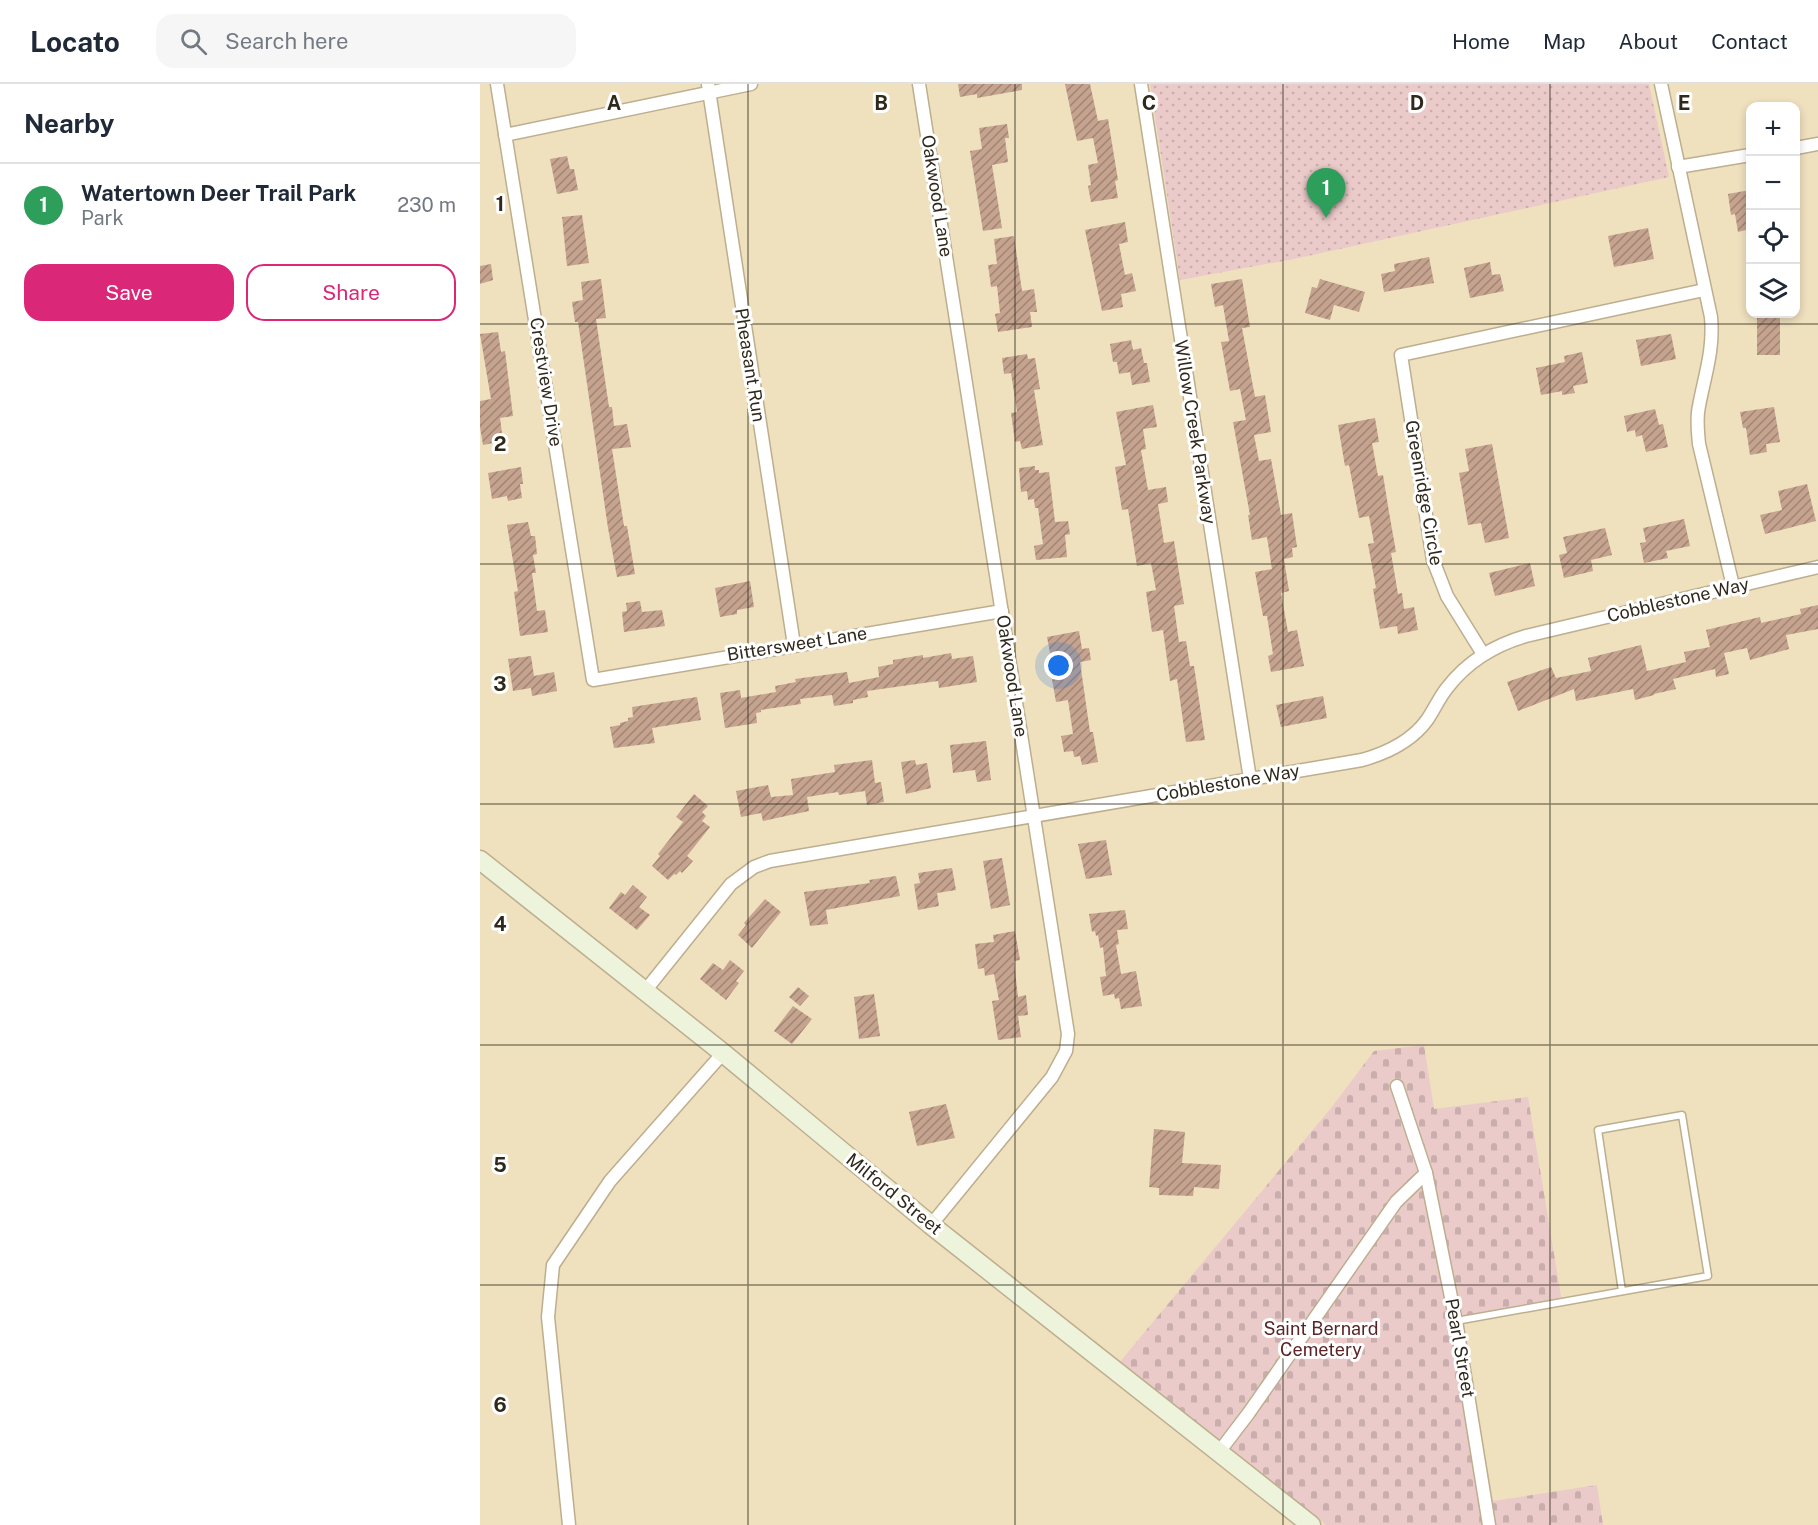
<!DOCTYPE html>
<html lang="en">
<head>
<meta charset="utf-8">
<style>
  :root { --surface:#fff; --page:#f6f6f7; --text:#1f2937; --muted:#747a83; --line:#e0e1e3; --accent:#db2777 }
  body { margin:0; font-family:"Public Sans",sans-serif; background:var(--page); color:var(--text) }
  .controls { position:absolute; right:18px; top:18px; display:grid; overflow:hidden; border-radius:12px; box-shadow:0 3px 9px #0003 }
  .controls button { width:54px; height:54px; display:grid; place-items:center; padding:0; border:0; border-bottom:2px solid var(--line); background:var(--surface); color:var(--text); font:30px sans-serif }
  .you { position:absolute; left:579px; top:582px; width:21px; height:21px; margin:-15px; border:4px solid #fff; border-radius:50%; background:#1a73e8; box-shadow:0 0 0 9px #1a73e833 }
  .badge { display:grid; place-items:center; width:39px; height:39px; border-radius:50%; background:var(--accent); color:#fff; font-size:20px; font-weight:700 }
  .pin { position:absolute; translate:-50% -50px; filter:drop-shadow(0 2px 3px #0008) }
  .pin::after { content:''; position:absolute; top:32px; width:21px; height:18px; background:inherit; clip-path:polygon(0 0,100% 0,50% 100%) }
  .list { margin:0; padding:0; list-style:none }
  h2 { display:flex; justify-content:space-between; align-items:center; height:78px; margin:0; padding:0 24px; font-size:26px }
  h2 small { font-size:20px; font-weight:400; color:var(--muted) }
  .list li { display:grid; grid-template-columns:39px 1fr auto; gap:18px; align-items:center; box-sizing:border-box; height:84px; padding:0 24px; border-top:2px solid var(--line) }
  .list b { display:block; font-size:22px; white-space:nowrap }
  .list p { margin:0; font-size:20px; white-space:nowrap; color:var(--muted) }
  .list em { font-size:20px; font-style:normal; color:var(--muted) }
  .actions { display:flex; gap:12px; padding:18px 24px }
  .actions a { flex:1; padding:14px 0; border:2px solid var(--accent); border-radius:18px; text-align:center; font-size:21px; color:var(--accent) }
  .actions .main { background:var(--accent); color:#fff }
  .icon { flex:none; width:33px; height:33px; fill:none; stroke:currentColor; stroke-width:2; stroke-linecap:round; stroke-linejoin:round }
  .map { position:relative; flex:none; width:1338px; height:1441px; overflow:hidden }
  header { display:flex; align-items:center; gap:36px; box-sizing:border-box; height:84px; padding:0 30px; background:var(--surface); border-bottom:2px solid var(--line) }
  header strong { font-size:28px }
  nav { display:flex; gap:33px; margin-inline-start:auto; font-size:21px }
  .search { width:420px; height:54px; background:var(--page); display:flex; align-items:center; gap:15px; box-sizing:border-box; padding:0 21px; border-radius:18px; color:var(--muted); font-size:22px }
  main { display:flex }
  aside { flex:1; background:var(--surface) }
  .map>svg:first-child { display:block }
</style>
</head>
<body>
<header>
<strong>Locato</strong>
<div class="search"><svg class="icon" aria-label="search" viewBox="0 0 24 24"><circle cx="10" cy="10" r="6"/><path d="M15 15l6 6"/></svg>Search here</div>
<nav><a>Home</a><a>Map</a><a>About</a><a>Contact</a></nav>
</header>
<main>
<aside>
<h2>Nearby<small></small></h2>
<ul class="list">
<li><span class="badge" style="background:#2e9e5b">1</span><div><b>Watertown Deer Trail Park</b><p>Park</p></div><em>230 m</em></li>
</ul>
<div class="actions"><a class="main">Save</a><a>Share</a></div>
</aside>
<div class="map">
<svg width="1338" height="1441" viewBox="0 0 1338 1441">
  <defs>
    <pattern id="green-dots" width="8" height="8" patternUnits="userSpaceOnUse" patternTransform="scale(1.5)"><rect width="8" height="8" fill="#ebcbca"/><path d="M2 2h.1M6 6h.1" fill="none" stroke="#caaead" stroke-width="1.8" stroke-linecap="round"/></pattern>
    <pattern id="cemetery-stones" width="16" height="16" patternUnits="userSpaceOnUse" patternTransform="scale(1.5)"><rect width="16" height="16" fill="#ebcbca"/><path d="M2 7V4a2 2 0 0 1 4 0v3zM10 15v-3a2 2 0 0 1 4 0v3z" fill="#caaead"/></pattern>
    <pattern id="building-hatch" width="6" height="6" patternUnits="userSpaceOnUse" patternTransform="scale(1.5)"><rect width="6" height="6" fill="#c5a38f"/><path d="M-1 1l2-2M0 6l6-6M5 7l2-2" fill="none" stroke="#a08574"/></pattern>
  </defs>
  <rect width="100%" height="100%" fill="#efe0be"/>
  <path fill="url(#green-dots)" d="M670,0H1169L1189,93L814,175L700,196Z"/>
  <path fill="url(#cemetery-stones)" d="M944,961L954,1025L1048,1013L1082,1218L981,1235L1013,1417L1117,1401L1123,1441H846L777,1385L639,1279L851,1024L894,967Z"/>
  <g fill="url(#building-hatch)">
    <path d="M478,0H542V6L497,14V10L480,13Z"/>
    <path d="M585,0H610L618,37L628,35L638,96L635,97L638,114L611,118L608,102L611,101L608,81L618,79L613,54L597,57Z"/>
    <path d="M527,40L529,54H525L528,78L512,81L522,144L503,147L490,67L502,65L499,44Z"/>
    <path d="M87,72L90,85H94L98,106L77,110L70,75Z"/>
    <path d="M1270,106V145L1258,148L1255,130L1251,131L1248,110Z"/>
    <path d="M102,131L109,179L87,182L82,133Z"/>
    <path d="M645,138L648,158L639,160L645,191L652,189L656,207L641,210L643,223L622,227L605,146Z"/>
    <path d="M1168,144L1174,175L1134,183L1128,152Z"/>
    <path d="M534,152L542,207L554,205L557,228H550L552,243L518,248L515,230L520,229L517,202L511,203L508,181L517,180L514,155Z"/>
    <path d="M949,173L954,199L904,208L901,190L915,187L914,180Z"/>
    <path d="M1010,178L1012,191L1020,190L1024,207L990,214L984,184Z"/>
    <path d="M11,180L13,196L0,200V182Z"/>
    <path d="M121,195L126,234L116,235L129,323H132L134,342L147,340L151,363L132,365L144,442H147L155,490L137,493L128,444L98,238H95L92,218L103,216L101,198Z"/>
    <path d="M762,195L770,243L762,244L775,313L785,311L791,348L774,351L779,377L791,375L801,431L812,429L817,463L812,464L813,473L804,475L809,507L801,509L808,548L817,546L824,582L791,588L788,572L793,570L787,532H783L775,488L792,485L787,453L772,456L768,431H770L753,338L766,336L760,305L750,307L741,258L749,257L743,221L735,223L731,200Z"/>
    <path d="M840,195L885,208L879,228L854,221L850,236L825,229L832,203L837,204Z"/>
    <rect x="1277" y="232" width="23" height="39"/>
    <path d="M18,248L21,268L25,267L33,332L20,334L23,357L3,361L0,343V317L11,315L0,250Z"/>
    <path d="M1191,250L1196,275L1161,282L1156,256Z"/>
    <path d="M651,256L653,266L661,264L664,279H667L670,298L652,301L650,288L639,290L637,278H633L630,260Z"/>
    <path d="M1102,268L1108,299L1093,302L1095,309L1082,311V307L1061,311L1056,284L1085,278L1084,272Z"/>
    <path d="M547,270L548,275L555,274L560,305L554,306L563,361L542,365L540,357L535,358L531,329L537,328L531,289L524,290L522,274Z"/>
    <path d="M673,321L677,343L663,345L666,365L661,366L668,406L686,403L688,418L678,420L684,459L694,457L701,501L704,520L694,522L699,558L706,557L710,582H714L725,656L706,658L697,595L690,597L683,546L672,548L666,508L676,506L671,479L657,482L648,425L642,426L635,383L646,381L636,328Z"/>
    <path d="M1294,323L1300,358L1286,360L1287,368L1270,371L1266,344H1263L1260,328Z"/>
    <path d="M1175,325L1179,341L1183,340L1188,363L1166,368L1162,351L1156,353L1155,346L1147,348L1144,332Z"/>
    <path d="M895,334L899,358L892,359L898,392L903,391L909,428L916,468L911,469L918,510L922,509L924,525L934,523L938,546L918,550L917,542L900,545L893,505L896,504L888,460L894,459L889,432L879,434L869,381L865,382L858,341Z"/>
    <path d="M1012,360L1029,454L1005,459L1001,439L988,441L979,389L989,387L985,365Z"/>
    <path d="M555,382V386H559V389L569,388L575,438L588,437L590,450L585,451L587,473L556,476L554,462L563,460L558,424H555L554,415L548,416L547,407L541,408L539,384Z"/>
    <path d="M41,383L43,400H40L42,414L28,417L27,412L12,415L8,389Z"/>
    <path d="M1327,400L1336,437L1285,450L1280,431L1302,426L1298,407Z"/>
    <path d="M1204,435L1210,462L1186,467L1188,474L1164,479L1160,459L1166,458L1163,444Z"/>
    <path d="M48,438L51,452H55L57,470L53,471L56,489H52L57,527L65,526L68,548L40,552L34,508L38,507L27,441Z"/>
    <path d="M1125,444L1132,471L1111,476L1113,487L1084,494L1079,471L1087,469L1083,453Z"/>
    <path d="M1050,479L1055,502L1015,512L1009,489Z"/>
    <path d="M270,497L274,523L257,526V530L240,533L235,504Z"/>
    <path d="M160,517L162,528L182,526L185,542L144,548L142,528L147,527L146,519Z"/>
    <path d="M1338,521V545L1306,551L1309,565L1270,576L1267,564L1244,569L1249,590L1236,593L1235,585L1193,595L1196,605L1174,610V611L1155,616L1153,605L1096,617L1094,605L1038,627L1027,598L1071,583L1076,594L1111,587L1108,574L1161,561L1167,587L1206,578L1204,568L1230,563L1226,546L1280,533L1281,539L1321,530L1320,525Z"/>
    <path d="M599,547L602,565L609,564L611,576L600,578L610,648H613L618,678L602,681L600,672L594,673L593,667L584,668L581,652L593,650L588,616L576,618L572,595L578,594L575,568L570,569L567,553Z"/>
    <path d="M471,569L472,575L493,572L497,598L459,604L458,597L387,607L388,613L373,616V619L354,622L352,611L320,615L321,620L281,626V628L276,629L277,639L245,644L240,609L260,606L261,614L296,608L295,602L316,598L315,595L367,588L369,599L399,593L398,583L413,580V576L443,571V574Z"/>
    <path d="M51,572L54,592L74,588L77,607L52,612L51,604L33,607L28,575Z"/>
    <path d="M843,612L847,634L801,643L796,621Z"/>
    <path d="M217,613L221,636L172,644L175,659L134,664L130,643L140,641V639L148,637V634L153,633L152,623Z"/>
    <path d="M506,657L511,696L497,698L495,686L473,689L470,661Z"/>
    <path d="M392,676L395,699L401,698L404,718L387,721L385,707L359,711L358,708L327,713L329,727L283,737L281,729L261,733L256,707L288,701L291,713L313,711L311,695L355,688L354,681Z"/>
    <path d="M435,676L436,681L447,679L451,704L426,710L421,678Z"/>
    <path d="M214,710L228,722L222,728L226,732L222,737L230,743L207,772L213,777L202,789L200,787L196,791L194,790L188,796L172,782L180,772L178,770L203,738L196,733Z"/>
    <path d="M626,756L632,791L606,795L598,760Z"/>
    <path d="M522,774L530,821L511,825L503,777Z"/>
    <path d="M472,784L476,806L457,809L459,822L438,826L434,800L440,799L438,789Z"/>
    <path d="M416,792L420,812L346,826L348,840L330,842L324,808L390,799L389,796Z"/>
    <path d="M153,801L167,813L159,823L170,831L157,846L129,824L141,808L145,811Z"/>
    <path d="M285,815L301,828L272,864L258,851L266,841L264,839Z"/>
    <path d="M645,826L648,845L637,846L639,860L636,861L641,890L656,887L662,922L641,925L639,914L635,915L634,910L623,912L620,893L626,892L623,863L620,864L618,851L616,852L615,847L612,848L609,830Z"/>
    <path d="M535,847L540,876L534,877L538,913L546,911L548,931L538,932L541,953L518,956L512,917L519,916L514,890L505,892L504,884L498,885L495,860L514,858L513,851Z"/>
    <path d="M250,876L264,887L256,897L259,899L246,916L220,895L233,879L243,886Z"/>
    <path d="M318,903L329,912L320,922L309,913Z"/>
    <path d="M394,910L400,952L379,955L374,913Z"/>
    <path d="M313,922L332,935L312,960L294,947Z"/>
    <path d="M466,1020L475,1054L437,1062L429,1028Z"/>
    <path d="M674,1045L705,1048L702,1079L741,1081L739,1105L714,1103L713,1112L679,1111V1104L669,1103Z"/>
  </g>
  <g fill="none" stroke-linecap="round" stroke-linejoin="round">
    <g stroke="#bdae8e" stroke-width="9">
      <path id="service" d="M976,1237L1228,1192L1202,1031L1118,1046L1142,1207"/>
    </g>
    <g stroke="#bdae8e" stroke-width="15">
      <g id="minor">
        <path d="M17,0L113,596L522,527"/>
        <path d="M228,0L314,561"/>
        <path d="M439,0L588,950L586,967L572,993L451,1141"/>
        <path d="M661,0L770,695"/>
        <path d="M1181,0L1231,233C1234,266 1225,290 1219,322C1216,335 1218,348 1219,360L1253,502"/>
        <path d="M25,51L271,0"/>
        <path d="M1316,64L1338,60"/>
        <path d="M1198,83L1270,71"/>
        <path d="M1003,570L967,512L953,476L921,271L1224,206"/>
        <path d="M165,907L251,800L274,783L290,777L882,676C907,669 931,658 947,636C954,626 959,614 967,604C987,578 1015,561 1046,552L1338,483"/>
        <path d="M917,1002L946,1089L977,1243L1009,1441"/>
        <path d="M739,1368L768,1330L916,1118L946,1089"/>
        <path d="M89,1441L68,1233L73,1181L130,1097L243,969"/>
      </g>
    </g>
    <g stroke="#bdae8e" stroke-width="21">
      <path id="secondary" d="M0,776L243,969L451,1141L831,1441"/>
    </g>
    <use href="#service" stroke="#fff" stroke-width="6"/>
    <use href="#minor" stroke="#fff" stroke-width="12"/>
    <use href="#secondary" stroke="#eef3dc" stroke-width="18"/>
  </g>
  <path fill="none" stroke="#2f291c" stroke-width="1.5" stroke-opacity="0.55" d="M268,0V1441M535,0V1441M803,0V1441M1070,0V1441M0,240H1338M0,480H1338M0,720H1338M0,961H1338M0,1201H1338"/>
  <g text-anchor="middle" stroke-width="6" stroke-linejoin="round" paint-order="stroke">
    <g font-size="18" fill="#2f291c" stroke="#fff">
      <text transform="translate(457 112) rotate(81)" y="6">Oakwood Lane</text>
      <text transform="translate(270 281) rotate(81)" y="6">Pheasant Run</text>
      <text transform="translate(66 298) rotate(81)" y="6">Crestview Drive</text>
      <text transform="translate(715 348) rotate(81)" y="6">Willow Creek Parkway</text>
      <text transform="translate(944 409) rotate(80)" y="6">Greenridge Circle</text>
      <text transform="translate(1198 516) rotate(-13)" y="6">Cobblestone Way</text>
      <text transform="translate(317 560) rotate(-9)" y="6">Bittersweet Lane</text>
      <text transform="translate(532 592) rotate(81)" y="6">Oakwood Lane</text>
      <text transform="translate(748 699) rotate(-10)" y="6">Cobblestone Way</text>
      <text transform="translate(414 1110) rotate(39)" y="6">Milford Street</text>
      <text transform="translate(980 1264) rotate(80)" y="6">Pearl Street</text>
    </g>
    <g font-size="18" fill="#5a2426" stroke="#fff">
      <text x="841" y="1251">Saint Bernard<tspan x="841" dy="21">Cemetery</tspan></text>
    </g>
  </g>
  <g font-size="20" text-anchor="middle" font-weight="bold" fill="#2f291c" stroke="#fff" stroke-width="6" stroke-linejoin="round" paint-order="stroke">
    <text x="134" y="26">A</text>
    <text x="401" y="26">B</text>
    <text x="669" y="26">C</text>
    <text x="937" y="26">D</text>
    <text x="1204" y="26">E</text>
    <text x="20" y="127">1</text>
    <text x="20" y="367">2</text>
    <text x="20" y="607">3</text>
    <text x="20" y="847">4</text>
    <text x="20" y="1088">5</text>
    <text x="20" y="1328">6</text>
  </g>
</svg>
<div class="controls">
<button>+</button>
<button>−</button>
<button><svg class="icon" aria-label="locate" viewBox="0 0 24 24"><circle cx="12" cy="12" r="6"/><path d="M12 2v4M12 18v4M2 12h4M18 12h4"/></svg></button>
<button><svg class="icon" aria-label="layers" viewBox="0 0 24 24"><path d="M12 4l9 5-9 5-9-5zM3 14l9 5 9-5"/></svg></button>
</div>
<div class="you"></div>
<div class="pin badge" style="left:846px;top:134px;background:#2e9e5b">1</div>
</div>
</main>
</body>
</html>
